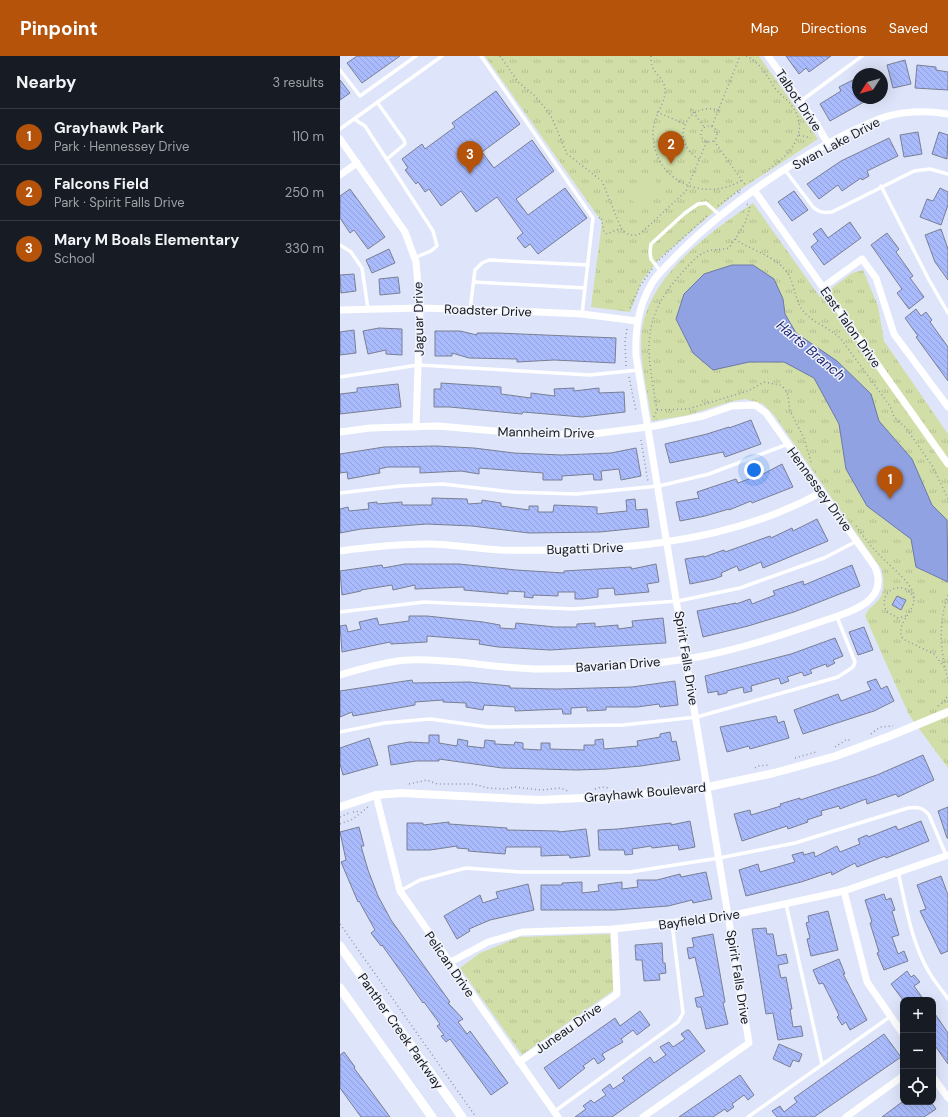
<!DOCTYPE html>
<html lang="en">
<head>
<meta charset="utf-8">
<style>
  :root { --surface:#171b24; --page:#20242c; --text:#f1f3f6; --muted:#9ea1a6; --line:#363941; --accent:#b45309 }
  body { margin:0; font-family:"DM Sans",sans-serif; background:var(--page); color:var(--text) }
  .controls { position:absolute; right:12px; bottom:12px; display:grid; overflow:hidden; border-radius:8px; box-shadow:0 4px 16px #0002 }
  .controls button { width:36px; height:36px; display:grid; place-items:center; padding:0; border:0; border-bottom:1px solid var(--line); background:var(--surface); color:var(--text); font:20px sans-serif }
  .compass { position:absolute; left:512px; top:12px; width:36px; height:36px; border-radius:50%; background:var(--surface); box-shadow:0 4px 16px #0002; rotate:234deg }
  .you { position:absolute; left:414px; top:414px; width:14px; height:14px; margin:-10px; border:3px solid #fff; border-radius:50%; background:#1a73e8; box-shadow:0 0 0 6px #1a73e833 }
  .badge { display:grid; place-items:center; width:26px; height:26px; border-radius:50%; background:var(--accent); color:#fff; font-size:13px; font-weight:700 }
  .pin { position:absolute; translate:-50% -33px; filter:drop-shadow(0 1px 2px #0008) }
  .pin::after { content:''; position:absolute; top:21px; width:14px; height:12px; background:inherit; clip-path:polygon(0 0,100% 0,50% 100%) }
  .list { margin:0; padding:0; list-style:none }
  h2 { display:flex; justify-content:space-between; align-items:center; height:52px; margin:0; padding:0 16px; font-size:17px }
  h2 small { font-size:13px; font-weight:400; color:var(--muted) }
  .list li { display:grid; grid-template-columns:26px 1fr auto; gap:12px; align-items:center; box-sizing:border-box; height:56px; padding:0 16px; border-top:1px solid var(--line) }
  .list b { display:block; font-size:15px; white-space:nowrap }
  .list p { margin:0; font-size:13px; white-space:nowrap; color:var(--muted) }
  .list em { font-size:13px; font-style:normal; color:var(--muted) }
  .icon { flex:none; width:22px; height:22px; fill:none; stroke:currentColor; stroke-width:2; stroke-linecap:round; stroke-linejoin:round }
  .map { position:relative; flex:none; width:608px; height:1061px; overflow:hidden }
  header { display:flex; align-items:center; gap:24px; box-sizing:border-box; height:56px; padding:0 20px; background:var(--accent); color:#fff }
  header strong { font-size:19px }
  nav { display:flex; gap:22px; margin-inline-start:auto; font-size:14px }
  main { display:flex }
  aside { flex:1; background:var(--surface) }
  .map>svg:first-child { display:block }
</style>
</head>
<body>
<header>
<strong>Pinpoint</strong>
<nav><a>Map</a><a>Directions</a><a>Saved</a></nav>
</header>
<main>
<aside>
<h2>Nearby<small>3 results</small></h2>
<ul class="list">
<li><span class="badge">1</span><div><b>Grayhawk Park</b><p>Park · Hennessey Drive</p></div><em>110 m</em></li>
<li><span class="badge">2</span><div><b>Falcons Field</b><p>Park · Spirit Falls Drive</p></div><em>250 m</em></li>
<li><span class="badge">3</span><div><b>Mary M Boals Elementary</b><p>School</p></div><em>330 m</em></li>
</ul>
</aside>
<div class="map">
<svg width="608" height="1061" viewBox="0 0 608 1061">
  <defs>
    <pattern id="grass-tufts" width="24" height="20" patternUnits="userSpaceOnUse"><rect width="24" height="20" fill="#d1dea8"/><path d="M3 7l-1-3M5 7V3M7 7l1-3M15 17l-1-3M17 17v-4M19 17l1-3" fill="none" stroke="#b3be90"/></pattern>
    <pattern id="building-back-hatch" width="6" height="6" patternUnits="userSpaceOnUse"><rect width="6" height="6" fill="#a9bbfd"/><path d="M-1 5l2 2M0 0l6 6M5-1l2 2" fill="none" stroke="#91a0d8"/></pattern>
  </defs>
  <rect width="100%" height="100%" fill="#dee5fa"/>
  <g fill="url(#grass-tufts)">
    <path d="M145,0H419L478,83L398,135L319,203L302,225L290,256L251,251L262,166Z"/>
    <path d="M413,147L480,241L512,217L523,214L538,250L544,285L608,378V712L569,659L525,560C528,551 537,548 541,540C545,533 543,521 542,514L434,359L423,348L405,343L389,346L349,359L312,365C308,340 301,311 301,286C301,225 367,178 413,147Z"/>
    <path d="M270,878L274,934L182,999L120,912L140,897L179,881Z"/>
  </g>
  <path fill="#d1dea8" d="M311,120L324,134L302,155L289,141Z"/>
  <path fill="#91a2e3" stroke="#6c78a8" d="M392,209H413L434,223L443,243L445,258L456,277L497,305L531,338L539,365L572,403L592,449L607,464L608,526L576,511L571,483L527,450L506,413L499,368L474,322L444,306H409L373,314L353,297L336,263L344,238L364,218Z"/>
  <g fill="url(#building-back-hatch)" stroke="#797f92">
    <path d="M17,0H60L22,27L7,7Z"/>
    <path d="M446,0H491L469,16L466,12L459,18Z"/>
    <path d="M565,4L571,28L553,32L547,9Z"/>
    <path d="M577,9L596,11V14L608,16V34L575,32Z"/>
    <path d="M515,23L518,29V42H531L490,65L480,48L501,35L499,31Z"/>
    <path d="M0,24L10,37L0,44Z"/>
    <path d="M156,35L180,68L142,96L154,112L192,84L214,115L176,143L188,159L225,132L247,162L198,198L190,188L185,192L177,182L183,177L157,141L136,156L121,135L101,150L89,133L85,136L78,126L76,128L65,114L68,112L62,103L82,88L85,93L115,71L112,67Z"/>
    <path d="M578,76L582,98L564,101L560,79Z"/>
    <path d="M599,76L608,79L607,103L592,98Z"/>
    <path d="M549,82L558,100L527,115L529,120L522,124L521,122L502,135L498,129L479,143L467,128L501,105Z"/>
    <path d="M600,132L608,136V149L601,169L580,161L587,143L593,145Z"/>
    <path d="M10,133L45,181L28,193L14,174L10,177L0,162V140Z"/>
    <path d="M454,135L468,154L452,165L438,146Z"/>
    <path d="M510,166L521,182L484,209L471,191L478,185L473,178L481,172L488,182Z"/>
    <path d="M601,173L608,193V224L595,206L585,179Z"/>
    <path d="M547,177L559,193L556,196L573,220L570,222L584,241L569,253L557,237L562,233L531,189Z"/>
    <path d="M49,193L55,207L32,217L26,204Z"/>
    <path d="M14,218L16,235L1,237L0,219Z"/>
    <path d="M58,221L60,237L40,239L39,223Z"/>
    <path d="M576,253L581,260L586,256L592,264L590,266L608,291V325L576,281L578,280L565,262Z"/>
    <path d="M39,272L62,273V299L46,298V294L28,298L23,275Z"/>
    <path d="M14,274L16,297L0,299V276Z"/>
    <path d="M95,275H120L137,279V277H157L276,282L275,307L214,304L177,306V303L129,302L112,297V300H95Z"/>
    <path d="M101,327L161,331V338L191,342V337L215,340L214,333L234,332V335L259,332V337L284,336L285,356L242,361L183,356L182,358L110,351H94V333H101Z"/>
    <path d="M58,328L61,351L0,358V338L17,336V332Z"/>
    <path d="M411,364L421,388L385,401L383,396L330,407L325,388L367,378L389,371V372Z"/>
    <path d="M96,390L134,392L174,397L222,399L271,397L296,392L301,420L281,424L279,413L261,415L262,424H254L253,418L222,420V424H203V417L139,412V418L121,415L80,417V411H48L39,413L40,417L8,423L7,416L0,417V398L44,391Z"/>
    <path d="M442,408L453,431L412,447L411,445L389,454V453L365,460L340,465L336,446L359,442L357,436L396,423L398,427L425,417Z"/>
    <path d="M92,442L127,443L128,448L142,447V444L161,447V450L189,454V450H198V456H213L214,449L257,451V458L287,455L286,444L295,443L296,454L307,453L309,471L260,476L189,477L132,470L87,468L21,473L0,477V453L8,451L9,455L29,453L28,447L37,446V448L62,446V449H92Z"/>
    <path d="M477,463L488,485L423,512L421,506L399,515L397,510L381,517L382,520L374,523L350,528L345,503L364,500V501L384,494L385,496L430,480L431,482L452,472L453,475Z"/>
    <path d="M65,508H119L176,514L224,517V515L291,511L292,513L316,508L319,526L307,528L309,536L275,539L274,532L258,533V541L243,543H235V536H218V540L193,539V542L184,541L185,536L168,535V538L124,534V531L75,533V529L53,534L52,529L21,534V535L2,539L0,515L42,509L43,512Z"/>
    <path d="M512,509L520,530L454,556L408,570L363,581L357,555L396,547V548L410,543L412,548L435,539L433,535L463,525L464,529Z"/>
    <path d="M557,540L566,544L561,554L552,549Z"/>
    <path d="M69,560H87L143,566L160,569V572L175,573L176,567L215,571H237V568L255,567V571L278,569V573L293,571L292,565L323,562L326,587L210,594L158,591L139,588L140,584L87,580V586L51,588L50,586L2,596L0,570L6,569L8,576L21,573L19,566L37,562L39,569L69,565Z"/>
    <path d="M524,571L533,594L518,599L509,576Z"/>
    <path d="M495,582L503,600L493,604L495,607L487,611L486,608L470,614L472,617L464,620L462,616L447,621L449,625L441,628L439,622L411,630L412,635L404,637L403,631L387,635V637L378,639V635L368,637L365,620L451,598Z"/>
    <path d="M536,623L541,633L547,630L554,645L534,655L463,678L454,654L498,638L501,645L531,634L527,626Z"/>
    <path d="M72,624L73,627L129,626L170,630V632L217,633L292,631L335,625L338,649L320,651L319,648L297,651H266V654L247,655V651L231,652V658H223L222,653L175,655V651L144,649L143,654L126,651V647L103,646V644L75,646V649L13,660L12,656L0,661V635Z"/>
    <path d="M436,660L438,667L444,665L449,682L410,693L409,690L387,696L380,671Z"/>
    <path d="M330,676L332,686L336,685L340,704L301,710L266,713L237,714L162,712L99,703V705H76L51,709L48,690L69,686L89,687V679H99V687L117,690L118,683L128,685L127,690L144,692L145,684L155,685V688L174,689L175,686L183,687V693L201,694V687H210V693L244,694V689H255V684L263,683L264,693L298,690L297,685L320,681V678Z"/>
    <path d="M29,682L38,709L3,719L0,708V692Z"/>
    <path d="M583,699L594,724L558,741L556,738L527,748L526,743L500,753L499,750L481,755L482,759L467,764L468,766L448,773L447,770L402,785L394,758L410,754L411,759L441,750L440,748L460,742V744L537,719Z"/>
    <path d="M608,751V782H607L598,755Z"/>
    <path d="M350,765L355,791L339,794L338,789L312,792L311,790L292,793L293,798L285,799L284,794H259L258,774L278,773L331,767V769Z"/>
    <path d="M581,765L589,785L546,802L545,800L517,811L515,807L492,819L491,816L461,826L406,840L399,814L418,808L420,816L455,806L452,799L463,796L464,799L474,796L475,801L497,790L500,796L520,788L518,783L527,779L528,781L556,770L558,774Z"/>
    <path d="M109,766V768L167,772V774L219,775V776L246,773L250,800L230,802L229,799L201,800V791H166L165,798L128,795L129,793L117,792V790L90,794H67V767H83V769Z"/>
    <path d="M19,771L24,790H21L28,814L38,840L51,864L110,946L108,947L123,963L118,966L127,978L130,975L168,1027L151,1039L110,983L106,986L101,980L104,979L97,970L100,968L84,946L83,947L42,889L41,890L31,877L35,874L19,845L18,846L1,806L6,804L0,776Z"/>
    <path d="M366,816L372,843L353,847L352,844L328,850L275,854H201V829H222V827L242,826V837L259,835L258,829L282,826V833L298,831L297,824H317L340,818L341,821Z"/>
    <path d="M601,820L608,839V895L601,898L580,855L586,853L577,829Z"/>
    <path d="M188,828L194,854L150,864L129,873L130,875L117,883L104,860L140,839L143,847L158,842L156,836Z"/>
    <path d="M544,838L546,844L551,842L555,854L552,855L559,879L552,881L558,898L564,895L568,905L544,914L537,897L539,896L530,867L532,866L525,844Z"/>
    <path d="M488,855L498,894L471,900L467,883L470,882L466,867L469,866L468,860Z"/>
    <path d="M426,872L427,878H433L437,900L446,898L448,907L438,909L441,922L446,921L452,953H450L453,971L461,970L463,980L438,984L433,957L426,958L412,873Z"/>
    <path d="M373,878L385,946L383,947L388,968L366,973L361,951H357L355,942L364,940L355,901L349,903L347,892L354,891L352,882Z"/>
    <path d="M322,887L323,907H325L326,917L319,918L320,924L304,925L302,904H296L295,889Z"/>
    <path d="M499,903L505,918H503L527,964L510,974L506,966L502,969L497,961L499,959L483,927L479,928L473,914Z"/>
    <path d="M567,915L571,921L574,919L580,926L574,930L584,944H563L551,928Z"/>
    <path d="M300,955L310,969L297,979L293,974L281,983L283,986L262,998L265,1003L258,1008L254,1002L243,1010L245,1012L219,1033L204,1012L275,962L280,970Z"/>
    <path d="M593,955L608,977V1008L593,987Z"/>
    <path d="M347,974H349L365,995L272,1061H235L246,1053L243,1050L251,1044L254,1047L266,1039L262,1034L270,1028L273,1033L285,1025L282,1022L310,1001L314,1007L326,999L320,991L329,986L333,991L345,983L341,978Z"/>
    <path d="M544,978L561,1001L474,1061H437L432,1055L440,1050L444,1056L457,1046L454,1042Z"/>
    <path d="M439,988L462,998L459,1006L453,1004L450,1011L433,1003Z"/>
    <path d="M4,996L15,1011L14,1012L50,1061H21L0,1032V999Z"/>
    <path d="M400,1019L414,1039L408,1044L404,1039L392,1048L394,1051L387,1056L385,1053L373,1061H339Z"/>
    <path d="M562,1046H591L596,1053L584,1061H542Z"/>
  </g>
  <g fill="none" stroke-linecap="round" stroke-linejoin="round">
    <g stroke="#9297a7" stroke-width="1.5" stroke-dasharray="1 3" stroke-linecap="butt">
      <path d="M160,0L179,27L194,39L206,53L212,62L227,98L262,125L281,172C286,179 293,181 301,177L346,135L367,85"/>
      <path d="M311,0C311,3 311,7 312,9C314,18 324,22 325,33C326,49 312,61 313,79C314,126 366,147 402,124"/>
      <path d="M406,0C420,6 427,20 435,32C440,39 447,43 452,50C471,75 450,99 429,113"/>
      <path d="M351,53L365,72"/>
      <path d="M317,56L345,68"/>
      <circle cx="369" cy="78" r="8"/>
      <path d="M372,70L400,0"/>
      <path d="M459,79L471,82"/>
      <path d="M374,85L406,130"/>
      <path d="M359,103C329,86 345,45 379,54"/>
      <path d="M399,137L398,135L403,132"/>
      <path d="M407,148L410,152L405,167L395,183C412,195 434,199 447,216C456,229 454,247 466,258C476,268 490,272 501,283L550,350L554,361L566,372L593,411L608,443"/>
      <path d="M378,150L398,135"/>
      <path d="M259,162L261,161L264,176L267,178L281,172"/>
      <path d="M319,204L369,158"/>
      <path d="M290,252L300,230L312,213"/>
      <path d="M286,310L285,285L287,272"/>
      <path d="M289,321L296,355"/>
      <path d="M317,354L348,353L408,335L424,326L440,329L444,332L448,339L450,355L464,382L471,406"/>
      <path d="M314,361L317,354C308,298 298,266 340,219C347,211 355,201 365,196C372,193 381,194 389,192L395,183"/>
      <path d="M301,384L308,426"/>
      <path d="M516,470C522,478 528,487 535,494C544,506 572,525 574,540C576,556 554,567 563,583L594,598L604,611"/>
      <path d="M608,539C598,569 600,594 608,624"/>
      <path d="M566,560L558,562L547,556C535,534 566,521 574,543"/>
      <path d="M598,650L605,645L608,638"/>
      <path d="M531,678L540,671L553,670"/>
      <path d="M495,691L507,683L512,685"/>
      <path d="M455,702L476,696"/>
      <path d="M415,712L418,710L428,709"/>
      <path d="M69,728L87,724L97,728H133L148,732L166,733L174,731L201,734L220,732L228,735"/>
      <path d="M255,733L261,731L269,732"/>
      <path d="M13,756L16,755L20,757"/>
      <path d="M0,761L9,757"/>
      <path d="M0,768L13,763L28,751"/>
      <path d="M0,868L136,1061"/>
    </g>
    <g stroke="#fff" stroke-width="3.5">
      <path d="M141,0L253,162L242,258"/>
      <path d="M0,14L20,40L76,0"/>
      <path d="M461,45L522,0"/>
      <path d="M37,46L64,84L65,88L47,103"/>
      <path d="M14,63L25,70L93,175L97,190L91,195L74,202"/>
      <path d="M0,73L102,0"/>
      <path d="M445,114L473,151C480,157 484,157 492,156L574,115L590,113L608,118"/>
      <path d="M541,130L589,224L608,257"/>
      <path d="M0,189L11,196L22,212L28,253"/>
      <path d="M321,216L311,203L310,196L311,188L345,157L358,148L366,147L381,160"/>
      <path d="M134,226L245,232"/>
      <path d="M130,254L135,214L142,207L149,204L248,209"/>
      <path d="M0,321L78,309L250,319L298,314"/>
      <path d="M0,437L60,430L103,428L173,436L236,438L319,430L369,418L448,388"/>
      <path d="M0,556L84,546L232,553L338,545L400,532L484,502L517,485"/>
      <path d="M0,676L44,667L90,663L148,671L283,669L357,661L498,621L513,611L515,606L497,561"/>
      <path d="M558,816C566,849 571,886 589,916C594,925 602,934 608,943"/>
      <path d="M60,835L80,824L126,812L180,816H290L379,802L455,787L568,752C577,751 583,751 589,759L606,799"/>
      <path d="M446,848L482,1008"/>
      <path d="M215,1055L338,966L343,957L332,867"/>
      <path d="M408,1061L551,960"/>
    </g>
    <g stroke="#fff" stroke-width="7">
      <path d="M428,0L476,67L488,88"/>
      <path d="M0,83L65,176L76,206L80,252L76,371"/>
      <path d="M0,119L17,107"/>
      <path d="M414,134L608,408"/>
      <path d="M483,231L522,203L536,222L554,278L608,351"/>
      <path d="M0,254L80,252L176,255L242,258L297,265"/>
      <path d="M0,376L30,372L98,370L180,377L245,379L315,370L363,360L392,350L415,349L426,357L535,511C550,546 509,556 483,565C442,579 401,593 358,601C307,610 253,613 201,613C157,613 113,602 68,604C47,605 20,613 0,619"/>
      <path d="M0,495C29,491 58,488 88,488C112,488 136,493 160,494C269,496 384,490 482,436"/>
      <path d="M36,739L60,835L218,1061"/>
      <path d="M504,835L527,926L563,978"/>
      <path d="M109,907L148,886L182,876L274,873L389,860L504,835L608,799"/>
      <path d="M179,1006L277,938L274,873"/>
      <path d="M593,1021L608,1042"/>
      <path d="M303,1061L409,987L296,300C295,273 298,251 312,227C318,217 328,209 336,200C388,147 470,91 539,63C560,55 586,54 608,58"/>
      <path d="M506,1061L563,1020"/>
    </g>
    <path stroke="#fff" stroke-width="8" d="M0,751L36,739L61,737L199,744L287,740L368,731L434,717L496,700L550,680L608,656"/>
    <g stroke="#fff" stroke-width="9">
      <path d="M0,890L122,1061"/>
      <path d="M0,932L92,1061"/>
    </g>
  </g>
  <g text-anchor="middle" stroke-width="3" stroke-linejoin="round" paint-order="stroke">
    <g font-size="13" fill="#15171f" stroke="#f0f3fb">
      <text transform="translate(459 44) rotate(56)" y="5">Talbot Drive</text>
      <text transform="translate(496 87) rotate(-28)" y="5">Swan Lake Drive</text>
      <text transform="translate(148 254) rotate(2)" y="5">Roadster Drive</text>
      <text transform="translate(78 263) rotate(-91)" y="5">Jaguar Drive</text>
      <text transform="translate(511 271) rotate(55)" y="5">East Talon Drive</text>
      <text transform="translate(206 376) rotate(1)" y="5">Mannheim Drive</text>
      <text transform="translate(480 433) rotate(54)" y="5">Hennessey Drive</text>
      <text transform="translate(245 492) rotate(-2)" y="5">Bugatti Drive</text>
      <text transform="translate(347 602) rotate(81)" y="5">Spirit Falls Drive</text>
      <text transform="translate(278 608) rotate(-4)" y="5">Bavarian Drive</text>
      <text transform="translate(305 736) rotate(-5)" y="5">Grayhawk Boulevard</text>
      <text transform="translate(359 863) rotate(-8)" y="5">Bayfield Drive</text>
      <text transform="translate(110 908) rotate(55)" y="5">Pelican Drive</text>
      <text transform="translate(399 921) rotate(81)" y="5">Spirit Falls Drive</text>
      <text transform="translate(228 972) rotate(-35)" y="5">Juneau Drive</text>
      <text transform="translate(61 975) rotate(55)" y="5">Panther Creek Parkway</text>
    </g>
    <g font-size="14" font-style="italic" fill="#212a74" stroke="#f0f3fb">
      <text transform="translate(471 294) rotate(40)" y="5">Harts Branch</text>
    </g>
  </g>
</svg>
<div class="controls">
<button>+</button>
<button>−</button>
<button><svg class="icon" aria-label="locate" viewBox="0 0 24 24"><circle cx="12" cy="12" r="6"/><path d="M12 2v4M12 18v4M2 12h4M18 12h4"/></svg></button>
</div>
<svg class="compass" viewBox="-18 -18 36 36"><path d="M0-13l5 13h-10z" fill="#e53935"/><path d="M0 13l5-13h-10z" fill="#9ea1a6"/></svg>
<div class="you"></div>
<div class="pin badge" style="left:550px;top:443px">1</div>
<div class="pin badge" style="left:331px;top:108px">2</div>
<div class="pin badge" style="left:130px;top:118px">3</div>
</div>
</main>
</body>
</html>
